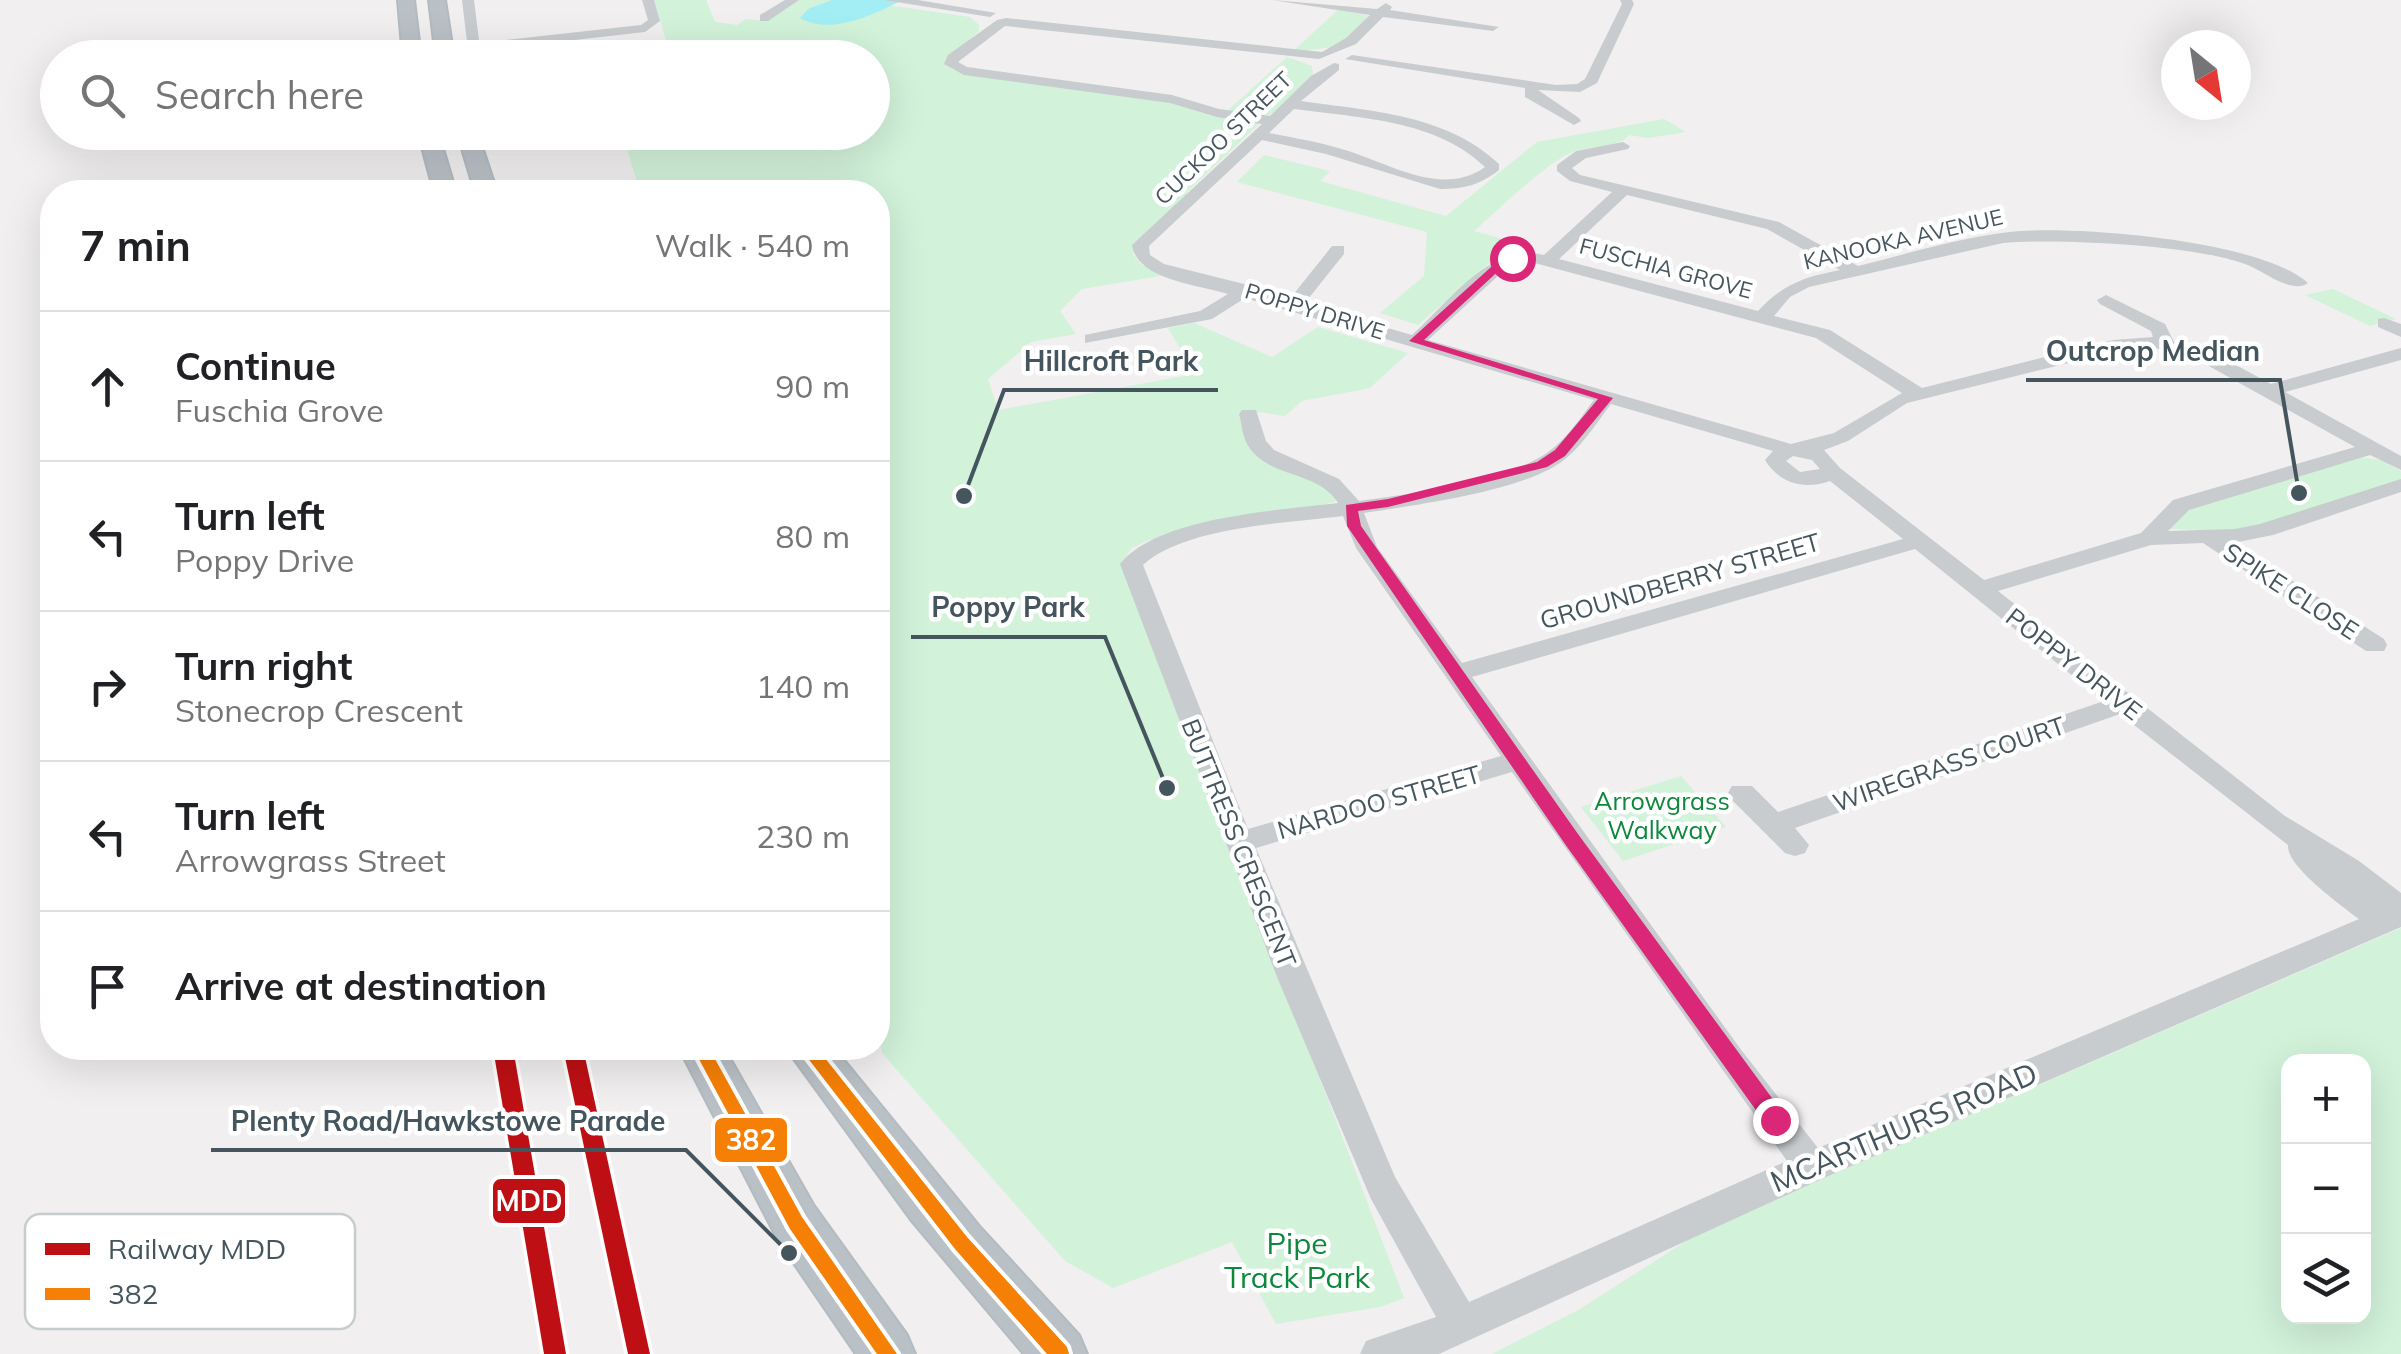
<!DOCTYPE html>
<html lang="en">
<head>
<meta charset="utf-8">
<style>
  :root { --surface:#fff; --page:#f6f6f6; --text:#202124; --muted:#757577; --line:#e0e0e0 }
  body { margin:0; font-family:Mulish,sans-serif; background:var(--page); color:var(--text) }
  .controls { position:absolute; right:30px; bottom:30px; display:grid; overflow:hidden; border-radius:20px; box-shadow:0 10px 40px #0002 }
  .controls button { width:90px; height:90px; display:grid; place-items:center; padding:0; border:0; border-bottom:2px solid var(--line); background:var(--surface); color:var(--text); font:50px sans-serif }
  .compass { position:absolute; left:2161px; top:30px; width:90px; height:90px; border-radius:50%; background:var(--surface); box-shadow:0 10px 40px #0002; rotate:150deg }
  .stop { position:absolute; width:30px; height:30px; margin:-22px; border:8px solid #db2777; border-radius:50%; background:#fff }
  .stop.end { background:#db2777; border-color:#fff; box-shadow:0 2px 10px #0008 }
  .list { margin:0; padding:0; list-style:none }
  h2 { display:flex; justify-content:space-between; align-items:center; height:130px; margin:0; padding:0 40px; font-size:42px }
  h2 small { font-size:32px; font-weight:400; color:var(--muted) }
  .list li { display:grid; grid-template-columns:65px 1fr auto; gap:30px; align-items:center; box-sizing:border-box; height:150px; padding:0 40px; border-top:2px solid var(--line) }
  .list b { display:block; font-size:38px; white-space:nowrap }
  .list p { margin:0; font-size:32px; white-space:nowrap; color:var(--muted) }
  .list em { font-size:32px; font-style:normal; color:var(--muted) }
  .icon { flex:none; width:55px; height:55px; fill:none; stroke:currentColor; stroke-width:2; stroke-linecap:round; stroke-linejoin:round }
  .map { position:relative; flex:none; width:2401px; height:1354px; overflow:hidden }
  .search { position:absolute; background:var(--surface); box-shadow:0 10px 40px #0002; left:40px; top:40px; width:850px; height:110px; display:flex; align-items:center; gap:25px; box-sizing:border-box; padding:0 35px; border-radius:55px; color:var(--muted); font-size:38px }
  .panel { position:absolute; background:var(--surface); box-shadow:0 10px 40px #0002; left:40px; top:180px; width:850px; height:880px; border-radius:40px }
  .map>svg:first-child { display:block }
</style>
</head>
<body>
<div class="map">
<svg width="2401" height="1354" viewBox="0 0 2401 1354">
  <rect width="100%" height="100%" fill="#f1eff0"/>
  <g fill="#d2f2da" fill-rule="evenodd">
    <path d="M654,0H706L715,22L737,25L746,19L766,21L796,0H852L970,17L979,25V31L946,62L953,70L1172,101L1260,123L1187,192L1188,196L1135,242L1133,254L1142,265L1166,275L1082,289L1060,311L1076,334L1031,342L988,379L998,410L1195,374L1168,328L1194,323L1272,357L1318,327L1408,353L1370,388L1302,401L1285,416L1258,412L1242,416L1245,429L1338,498L1335,502L1149,540L1132,548L1122,562L1404,1298L1380,1307L1276,1324L1232,1242L1113,1288L1065,1261L882,1053L878,1035V192H640L622,133L872,132V58H601L668,47Z"/>
    <path d="M1339,9L1369,16L1338,46L1291,53Z"/>
    <path d="M1287,57L1312,66L1313,75L1274,112L1267,116L1226,112Z"/>
    <path d="M1664,119L1686,132L1648,138L1629,135C1619,148 1590,145 1572,152C1546,163 1498,210 1474,231L1514,242L1418,325L1380,313L1424,276L1427,232L1237,182L1264,155L1330,171L1320,181L1446,216L1537,142Z"/>
    <path d="M2333,289L2396,319L2370,326L2305,295Z"/>
    <path d="M2359,457L2380,460L2401,471V481L2240,531L2170,529L2182,512Z"/>
    <path d="M1681,776L1726,827L1623,861L1581,807Z"/>
    <path d="M2401,928V1354H1492L1580,1309L1702,1231ZM2288,1062H2364V1316H2288Z"/>
  </g>
  <path fill="#a3edf4" d="M832,0H903C874,14 832,36 800,18L808,9Z"/>
  <g fill="none" stroke-linecap="round" stroke-linejoin="round">
    <g stroke="#b4bbc0" stroke-width="4">
      <g id="highway">
        <path d="M398,0H414L421,58H403Z"/>
        <path d="M429,0H445L454,58H436Z"/>
        <path d="M418,132H438L456,192H434Z"/>
        <path d="M457,132H477L497,192H475Z"/>
        <path d="M679,1048H724L814,1206L907,1335L915,1354H856L778,1240Z"/>
        <path d="M786,1048H834L979,1226L1079,1335L1087,1354H1024L912,1221Z"/>
      </g>
    </g>
    <g fill="#c8ccce" fill-rule="evenodd">
      <path d="M462,0H474L479,40L487,42L641,25L648,20L642,0H654L660,21L645,32L486,50L467,42Z"/>
      <path d="M785,0H799L768,21H760V15Z"/>
      <path d="M884,0H918L996,13L990,17Z"/>
      <path d="M1272,0L1377,9L1386,3L1392,7L1390,10L1499,27L1493,31L1383,17L1356,44L1319,59L1005,26L958,62L967,67L1172,95L1219,109L1270,116L1311,76L1334,63L1339,64V70L1301,101C1370,111 1446,114 1499,164V170C1480,185 1464,189 1440,189L1326,154L1262,140L1149,246L1150,255L1164,264L1252,286L1289,300L1332,246H1344V254L1304,304L1412,335C1448,303 1491,241 1544,255L1612,192L1570,181L1557,171V165L1576,151L1623,142L1630,146L1628,149L1586,158L1572,168L1580,175L1779,222L1858,266C1907,254 1958,238 2009,232C2072,225 2261,240 2308,283C2293,294 2267,274 2252,267C2206,245 2055,238 2003,243L1809,287L1790,297L1774,316L1830,330L1922,388L2113,340L2153,337L2151,331L2100,304L2097,300L2106,295L2165,324L2174,342L2221,357L2271,384L2401,348V360L2285,392L2401,456V470L2370,455L2189,510L2168,531L2235,529L2260,524L2401,479V492L2273,535L2233,543L2384,639L2387,645L2384,651H2366L2203,543L2151,545L1998,591L2285,816L2359,861L2401,893V927L1824,1178L1439,1354H1360L1366,1341L1436,1317L1371,1199L1277,977L1120,564C1156,517 1281,510 1338,503C1318,470 1267,479 1247,444C1242,435 1242,424 1239,414L1242,410H1256L1266,441L1274,450L1339,479L1359,501C1413,493 1503,484 1548,452C1567,439 1580,418 1594,400L1245,298L1212,319L1085,343V335L1200,311L1228,294C1199,285 1137,280 1132,245L1262,124L1217,117L1170,103L964,75L944,64L948,55L997,20L1006,18L1322,52L1346,38L1370,15ZM1294,109C1358,118 1435,119 1485,167C1442,198 1389,163 1345,150C1320,142 1295,138 1269,133ZM1627,195L1767,229L1840,270C1804,277 1783,284 1758,311L1559,259ZM1527,261L1816,338L1902,393L1834,433L1791,444L1428,340L1510,265ZM2155,348L2207,365L2355,447L2173,500L2141,533L1984,580L1840,468L1824,450L1848,441L1907,403L2113,352ZM1611,404L1773,451L1765,460C1780,484 1804,490 1830,481L1903,539L1462,663L1377,547L1364,513C1416,505 1517,492 1560,463C1581,448 1595,425 1611,404ZM1793,456L1812,460L1820,469L1800,472L1786,461ZM1343,516L1356,548L1501,756L1248,829L1143,565C1184,527 1288,523 1343,516ZM1915,549L2104,701L1778,812L1752,786H1732L1728,793L1732,800L1785,853L1795,856L1805,853L1809,845L1795,828L2120,714L2288,845C2286,866 2341,905 2359,919L1818,1148L1742,1051L1472,677ZM1512,772L1787,1161L1469,1302L1395,1177L1256,848Z"/>
      <path d="M1620,0H1632L1634,4L1597,83L1580,92L1538,90L1579,118L1581,121L1574,125L1525,97V88L1345,59L1352,55L1556,85L1577,84L1585,79L1622,4Z"/>
      <path d="M2384,318L2401,324V337L2378,327V319Z"/>
    </g>
    <use href="#highway" fill="#bac1c6" fill-rule="evenodd"/>
    <g stroke="#fff" stroke-width="8">
      <g id="bus-1">
        <path d="M693,1048H709L802,1217L897,1354H877L790,1229Z"/>
        <path d="M800,1048H817L967,1237L1067,1347L1069,1354H1047L955,1249Z"/>
      </g>
    </g>
    <use href="#bus-1" fill="#f68005" fill-rule="evenodd"/>
    <g stroke="#fff" stroke-width="7">
      <g id="rail-1">
        <path d="M493,1048H513L566,1354H544Z"/>
        <path d="M563,1048H583L650,1354H628Z"/>
      </g>
    </g>
    <use href="#rail-1" fill="#be1014" fill-rule="evenodd"/>
  </g>
  <path fill="#db2777" d="M1512,255L1516,261L1507,263L1424,340L1613,398L1565,456L1547,467L1388,507L1358,511L1361,526L1578,834L1783,1113L1786,1120L1783,1127L1775,1130L1768,1127L1565,844L1347,526L1346,505L1388,499L1537,462L1555,450L1598,399L1409,341L1500,259Z"/>
  <g text-anchor="middle" stroke-width="9" stroke-linejoin="round" paint-order="stroke">
    <g font-size="22" fill="#45555e" stroke="#fff">
      <text transform="translate(1223 138) rotate(-44)" y="8">CUCKOO STREET</text>
      <text transform="translate(1903 239) rotate(-13)" y="8">KANOOKA AVENUE</text>
      <text transform="translate(1666 268) rotate(15)" y="8">FUSCHIA GROVE</text>
      <text transform="translate(1315 311) rotate(17)" y="8">POPPY DRIVE</text>
    </g>
    <g font-size="25" fill="#45555e" stroke="#fff">
      <text transform="translate(1680 581) rotate(-16)" y="9">GROUNDBERRY STREET</text>
      <text transform="translate(2291 591) rotate(33)" y="9">SPIKE CLOSE</text>
      <text transform="translate(2074 664) rotate(38)" y="9">POPPY DRIVE</text>
      <text transform="translate(1949 764) rotate(-19)" y="9">WIREGRASS COURT</text>
      <text transform="translate(1379 802) rotate(-16)" y="9">NARDOO STREET</text>
      <text transform="translate(1239 843) rotate(68)" y="9">BUTTRESS CRESCENT</text>
    </g>
    <g font-size="25" fill="#0d883b" stroke="#fff">
      <text x="1662" y="810">Arrowgrass<tspan x="1662" dy="29">Walkway</tspan></text>
    </g>
    <g font-size="30" fill="#45555e" stroke="#fff">
      <text transform="translate(1904 1128) rotate(-23)" y="10">MCARTHURS ROAD</text>
    </g>
    <g font-size="30" fill="#0d883b" stroke="#fff">
      <text x="1297" y="1254">Pipe<tspan x="1297" dy="34">Track Park</tspan></text>
    </g>
  </g>
  <rect x="25" y="1214" width="330" height="115" rx="15" fill="#fff" stroke="#c7cccf" stroke-width="2.5"/>
  <rect x="45" y="1243" width="45" height="12" fill="#be1014"/>
  <rect x="45" y="1288" width="45" height="12" fill="#f68005"/>
  <g font-size="28" fill="#45555e">
    <text x="108" y="1259">Railway MDD</text>
    <text x="108" y="1304">382</text>
  </g>
  <path fill="none" stroke="#45555e" stroke-width="4" d="M2299 493L2280 380H2026M964 496L1004 390H1218M1167 788L1105 637H911M789 1253L686 1150H211"/>
  <g fill="#45555e" stroke="#fff" stroke-width="4">
    <circle cx="2299" cy="493" r="10"/>
    <circle cx="964" cy="496" r="10"/>
    <circle cx="1167" cy="788" r="10"/>
    <circle cx="789" cy="1253" r="10"/>
  </g>
  <g font-size="28" text-anchor="middle" font-weight="bold" fill="#45555e" stroke="#fff" stroke-width="9" stroke-linejoin="round" paint-order="stroke">
    <text x="2153" y="361">Outcrop Median</text>
    <text x="1111" y="371">Hillcroft Park</text>
    <text x="1008" y="617">Poppy Park</text>
    <text x="448" y="1131">Plenty Road/Hawkstowe Parade</text>
  </g>
  <g stroke="#fff" stroke-width="4">
    <rect x="713" y="1116" width="76" height="48" rx="10" fill="#f68005"/>
    <rect x="491" y="1177" width="76" height="48" rx="10" fill="#be1014"/>
  </g>
  <g font-size="28" text-anchor="middle" font-weight="bold" fill="#fff">
    <text x="751" y="1150">382</text>
    <text x="529" y="1211">MDD</text>
  </g>
</svg>
<div class="controls">
<button>+</button>
<button>−</button>
<button><svg class="icon" aria-label="layers" viewBox="0 0 24 24"><path d="M12 4l9 5-9 5-9-5zM3 14l9 5 9-5"/></svg></button>
</div>
<svg class="compass" viewBox="-18 -18 36 36"><path d="M0-13l5 13h-10z" fill="#e53935"/><path d="M0 13l5-13h-10z" fill="#757577"/></svg>
<div class="stop" style="left:1512px;top:258px"></div>
<div class="stop end" style="left:1775px;top:1120px"></div>
<div class="search"><svg class="icon" aria-label="search" viewBox="0 0 24 24"><circle cx="10" cy="10" r="6"/><path d="M15 15l6 6"/></svg>Search here</div>
<section class="panel">
<h2>7 min<small>Walk · 540 m</small></h2>
<ul class="list">
<li><svg class="icon" aria-label="ahead" viewBox="0 0 24 24"><path d="M12 20V5M6 11l6-6 6 6"/></svg><div><b>Continue</b><p>Fuschia Grove</p></div><em>90 m</em></li>
<li><svg class="icon" aria-label="left" viewBox="0 0 24 24"><path d="M17 20v-9H6M10 6l-5 5 5 5"/></svg><div><b>Turn left</b><p>Poppy Drive</p></div><em>80 m</em></li>
<li><svg class="icon" aria-label="right" viewBox="0 0 24 24"><path d="M7 20v-9h11M14 6l5 5-5 5"/></svg><div><b>Turn right</b><p>Stonecrop Crescent</p></div><em>140 m</em></li>
<li><svg class="icon" aria-label="left" viewBox="0 0 24 24"><path d="M17 20v-9H6M10 6l-5 5 5 5"/></svg><div><b>Turn left</b><p>Arrowgrass Street</p></div><em>230 m</em></li>
<li><svg class="icon" aria-label="arrive" viewBox="0 0 24 24"><path d="M6 21V4h12l-3 4 3 4H6"/></svg><div><b>Arrive at destination</b></div></li>
</ul>
</section>
</div>
</body>
</html>
